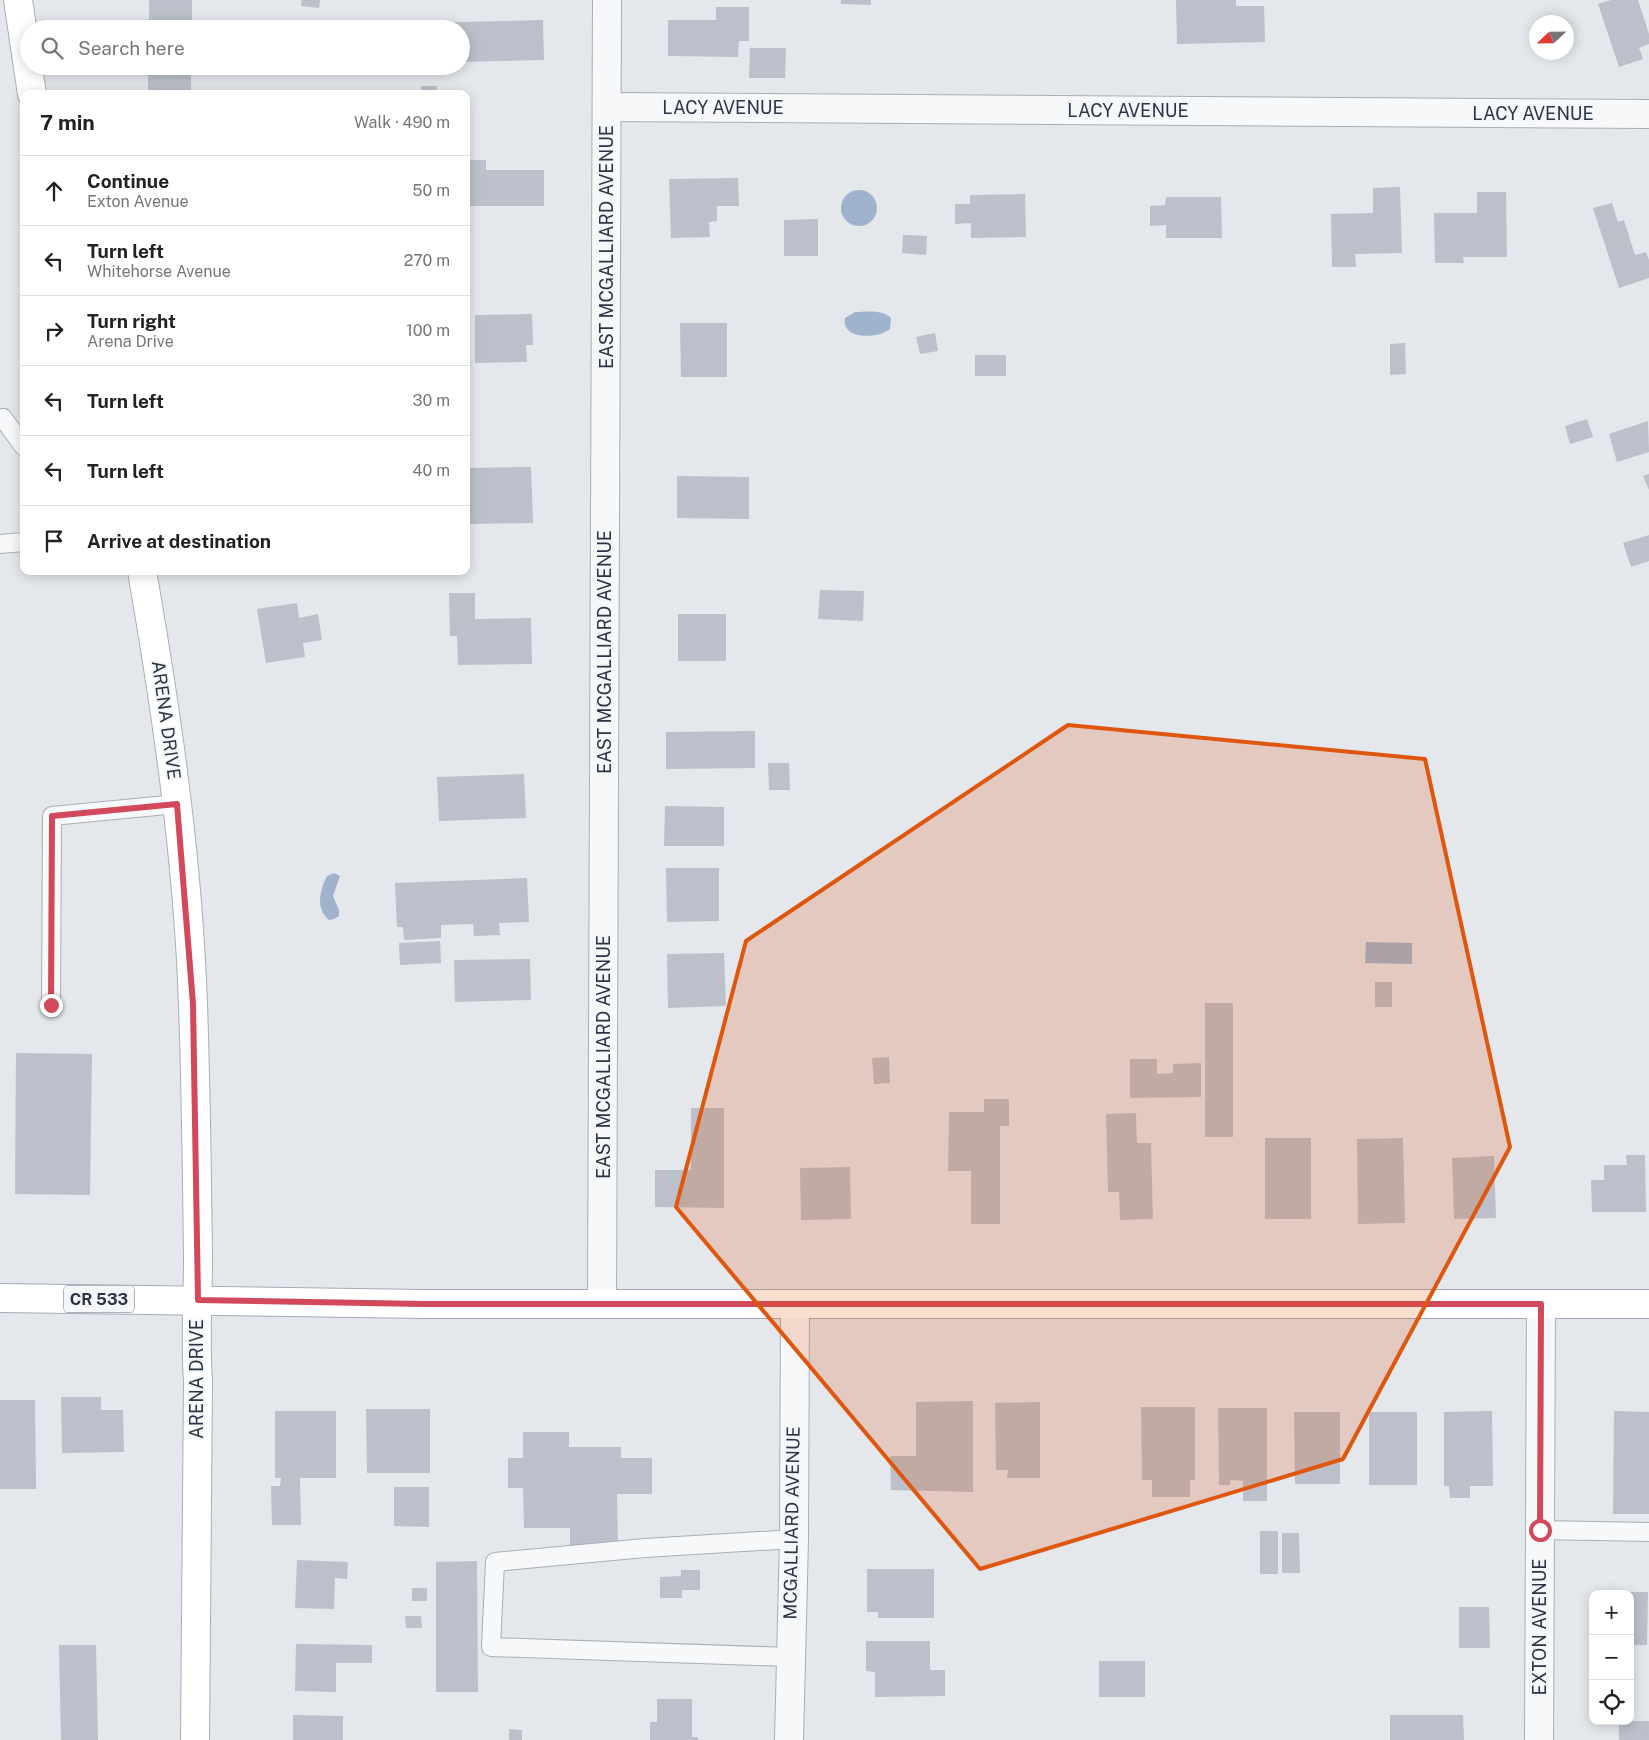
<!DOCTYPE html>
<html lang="en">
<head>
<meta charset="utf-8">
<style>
  :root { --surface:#fff; --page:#f2f2f2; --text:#222; --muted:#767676; --line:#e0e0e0 }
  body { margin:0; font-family:"Public Sans",sans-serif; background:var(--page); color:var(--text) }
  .controls { position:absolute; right:15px; bottom:15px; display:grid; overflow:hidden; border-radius:10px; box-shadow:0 2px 12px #0003 }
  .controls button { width:45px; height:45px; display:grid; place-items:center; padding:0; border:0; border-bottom:1px solid var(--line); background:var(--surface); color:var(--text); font:25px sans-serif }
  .compass { position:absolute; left:1529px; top:15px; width:45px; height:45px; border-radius:50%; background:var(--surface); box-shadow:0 2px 12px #0003; rotate:248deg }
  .stop { position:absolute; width:15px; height:15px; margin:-11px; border:4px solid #d1495b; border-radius:50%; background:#fff }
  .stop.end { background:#d1495b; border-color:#fff; box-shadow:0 1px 5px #0008 }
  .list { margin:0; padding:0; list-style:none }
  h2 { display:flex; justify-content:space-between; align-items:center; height:65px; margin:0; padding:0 20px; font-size:21px }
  h2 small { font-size:16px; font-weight:400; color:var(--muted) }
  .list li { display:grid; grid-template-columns:32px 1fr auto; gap:15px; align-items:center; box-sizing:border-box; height:70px; padding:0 20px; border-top:1px solid var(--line) }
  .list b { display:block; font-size:19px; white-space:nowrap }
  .list p { margin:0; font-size:16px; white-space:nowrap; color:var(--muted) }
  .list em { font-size:16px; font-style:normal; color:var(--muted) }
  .icon { flex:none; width:28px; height:28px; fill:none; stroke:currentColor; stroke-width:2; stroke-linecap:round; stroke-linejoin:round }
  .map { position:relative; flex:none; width:1649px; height:1740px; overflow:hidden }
  .search { position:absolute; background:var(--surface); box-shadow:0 2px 12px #0003; left:20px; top:20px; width:450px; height:55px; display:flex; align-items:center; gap:12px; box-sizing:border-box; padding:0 18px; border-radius:28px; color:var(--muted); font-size:19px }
  .panel { position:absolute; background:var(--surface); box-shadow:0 2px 12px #0003; left:20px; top:90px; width:450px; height:485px; border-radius:10px }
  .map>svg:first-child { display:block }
</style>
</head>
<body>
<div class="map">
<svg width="1649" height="1740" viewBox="0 0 1649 1740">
  <rect width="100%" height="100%" fill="#e4e7ec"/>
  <g fill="#9fb4cc">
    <circle cx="859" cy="208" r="18"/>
    <path d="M855,312C867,312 882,309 891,318L890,329C878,339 841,340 845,318Z"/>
    <path d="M334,873L340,876L333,896L339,910V916L334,919L329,920C315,908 320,890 327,876Z"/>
    <path d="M1366,942L1412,943V964L1365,963Z"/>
  </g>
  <g fill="#bbc0ca">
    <rect x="149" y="0" width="43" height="29"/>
    <path d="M302,0H320L319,8L301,6Z"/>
    <path d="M841,0H871V5L841,4Z"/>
    <path d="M1176,0H1236V6H1264L1265,42L1177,44Z"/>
    <path d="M1611,0H1638L1649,34V44L1639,48L1643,59L1619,67L1598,4Z"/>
    <path d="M716,7H749V41H739L738,57L668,56V20H716Z"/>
    <path d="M543,20L544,60L461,62V29H429V23Z"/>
    <path d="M302,21L318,22V29H302Z"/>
    <path d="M750,48H786L785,78H749Z"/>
    <rect x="148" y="66" width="43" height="28"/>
    <rect x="421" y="86" width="16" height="8"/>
    <path d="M467,160H486V170H544V206H466Z"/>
    <path d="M738,178L739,206H717V221L709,222L710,237L671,238L669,179Z"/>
    <path d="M1400,187L1402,253L1355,254L1356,267H1332L1331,214L1373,213V188Z"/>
    <path d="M1477,192H1506L1507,257H1463L1464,263H1435L1434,213H1477Z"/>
    <path d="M1025,194L1026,237L971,238V223L955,224V204H970V195Z"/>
    <path d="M1166,197H1221L1222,238H1166V225L1150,226V206L1165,205Z"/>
    <path d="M1612,203L1618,222L1624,220L1635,255L1646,252L1649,260V278L1619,288L1593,208Z"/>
    <path d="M818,219V256H784V220Z"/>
    <path d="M903,235L927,236L926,255L902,253Z"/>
    <path d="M532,314L533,345H526L527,362L475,363V315Z"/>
    <path d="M680,323H727V377H681Z"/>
    <path d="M935,333L938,351L920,354L916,337Z"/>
    <path d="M1405,343L1406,374L1390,375V344Z"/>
    <rect x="975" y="355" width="31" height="21"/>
    <path d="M1587,419L1593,437L1570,444L1565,426Z"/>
    <path d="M1648,421L1649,452L1617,462L1609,434Z"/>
    <path d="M531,467L533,523L469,524L468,468Z"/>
    <path d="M1649,474V490L1643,476Z"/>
    <path d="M677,476L749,477V519L677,518Z"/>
    <path d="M1649,535V561L1631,567L1623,543Z"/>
    <path d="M820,590L864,591L863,621L818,619Z"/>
    <path d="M449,593H475V619L531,618L532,664L458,665L457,636H450Z"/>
    <path d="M297,603L299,618L318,614L322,640L303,643L305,657L266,663L257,609Z"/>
    <rect x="678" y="614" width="48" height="47"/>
    <path d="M755,731V768L666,769V732Z"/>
    <path d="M768,763H789L790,790H769Z"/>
    <path d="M524,774L526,818L439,821L437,777Z"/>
    <path d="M665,806L724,807V846H664Z"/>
    <path d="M666,868H719V921L667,922Z"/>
    <path d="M527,878L529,922L499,923L500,935L474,936L473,924L441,925V938L404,940L403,927H397L395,883Z"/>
    <path d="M440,941L441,963L400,965L399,943Z"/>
    <path d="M724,953L726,1006L668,1008L667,954Z"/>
    <path d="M530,959L531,1000L455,1002L454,960Z"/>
    <rect x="1375" y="982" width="17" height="25"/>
    <rect x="1205" y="1003" width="28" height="134"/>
    <path d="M16,1053L92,1054L90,1195L15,1194Z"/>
    <path d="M889,1057L890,1083L874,1084L872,1058Z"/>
    <path d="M1130,1059H1157V1074L1173,1073V1064L1201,1063V1097L1130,1098Z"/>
    <path d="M984,1099H1009V1126H1000V1224H971V1171H948L949,1112H984Z"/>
    <path d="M691,1108H724V1208L655,1207V1170H691Z"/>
    <path d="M1136,1113L1137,1143H1151L1153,1219L1120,1220L1119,1192H1108L1106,1114Z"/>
    <rect x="1265" y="1138" width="46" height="81"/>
    <path d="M1403,1138L1405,1223L1358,1224L1357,1139Z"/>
    <path d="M1626,1155H1645L1646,1212H1592L1591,1180H1604V1165H1627Z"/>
    <path d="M1494,1156L1496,1218L1454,1219L1452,1158Z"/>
    <path d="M850,1167L851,1219L801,1220L800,1168Z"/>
    <path d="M61,1397H101V1410H123L124,1452L62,1453Z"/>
    <path d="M0,1400H35L36,1489H0Z"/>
    <path d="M973,1401V1492L891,1490L890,1456H916V1402Z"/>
    <path d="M1040,1402V1478H1007L1008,1470H996L995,1403Z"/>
    <path d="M1141,1407H1195V1480H1190V1497H1152V1480H1142Z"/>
    <path d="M1218,1408H1267V1501H1243V1481L1230,1480V1485H1219Z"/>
    <path d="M366,1409H430V1473H367Z"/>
    <path d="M275,1411H336V1478H300L301,1525H272L271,1486H280L281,1478H275Z"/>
    <path d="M1492,1411L1493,1486H1470V1498H1450L1449,1486H1444V1412Z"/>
    <path d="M1614,1411L1649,1412V1514H1613Z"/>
    <path d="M1294,1412H1340V1484H1295Z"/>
    <rect x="1369" y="1412" width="48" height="73"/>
    <path d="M523,1432H569V1447H621V1458H652V1494H617L618,1548H570V1528H524L523,1488H508V1458H523Z"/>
    <path d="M394,1487H429V1527L394,1526Z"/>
    <rect x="1260" y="1531" width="18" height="43"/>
    <path d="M1282,1533H1299L1300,1573H1282Z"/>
    <path d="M297,1560L348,1562L347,1579L335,1578L334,1609L295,1608Z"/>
    <path d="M477,1561L478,1692H436V1562Z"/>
    <path d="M867,1569H934V1618H878V1612H867Z"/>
    <path d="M681,1570H700V1590H682V1598H660V1577L681,1576Z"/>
    <rect x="412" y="1588" width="15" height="13"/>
    <path d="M1615,1592H1648L1647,1645H1630V1594H1615Z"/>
    <path d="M1459,1607H1489L1490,1648H1459Z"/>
    <path d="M405,1616H421L422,1628H406Z"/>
    <path d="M866,1641H930V1670H945V1696L875,1697V1672L866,1671Z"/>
    <path d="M296,1644L372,1645V1663H336V1692L295,1691Z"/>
    <path d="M59,1645H96L98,1740H61Z"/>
    <rect x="1099" y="1661" width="46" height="36"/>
    <path d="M657,1699H692V1737H698V1740H650V1722H657Z"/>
    <path d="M293,1715L343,1716V1740H293Z"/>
    <path d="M1390,1715H1463L1464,1740H1390Z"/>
    <rect x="1619" y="1721" width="30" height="19"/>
    <path d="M509,1729L522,1730V1740H509Z"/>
  </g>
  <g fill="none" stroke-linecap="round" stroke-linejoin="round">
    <g stroke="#a9aeb7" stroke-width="20">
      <g id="lane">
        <path d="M0,419L3,418L24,447"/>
        <path d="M0,544L24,542"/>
        <path d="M51,1005L52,816L177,804"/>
        <path d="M1540,1530L1649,1532"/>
        <path d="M790,1657L491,1647L495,1562L645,1548L794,1539"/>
      </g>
    </g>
    <g stroke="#a9aeb7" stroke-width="30">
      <g id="street">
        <path d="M607,107L1649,114"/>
        <path d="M602,1303L607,0"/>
        <path d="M789,1740L794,1539L795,1305"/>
        <path d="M1539,1740L1541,1305"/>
      </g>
    </g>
    <g stroke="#a9aeb7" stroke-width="30">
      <g id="secondary">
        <path d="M18,0L32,94"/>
        <path d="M142,571C167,715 188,859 193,1005C196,1089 197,1174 198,1258C198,1299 195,1340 198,1381L195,1740"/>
      </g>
    </g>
    <g stroke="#a3abb8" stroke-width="30">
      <path id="primary" d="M0,1298L424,1304H1649"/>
    </g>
    <use href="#lane" stroke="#f7f8fa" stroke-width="18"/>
    <use href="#street" stroke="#f7f8fa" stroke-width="28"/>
    <use href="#secondary" stroke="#fff" stroke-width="28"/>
    <use href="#primary" stroke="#fff" stroke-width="28"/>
  </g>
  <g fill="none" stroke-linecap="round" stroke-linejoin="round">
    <path stroke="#d1495b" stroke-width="6" d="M51,1005L52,816L177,804L193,1004L198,1300L424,1304H1541L1540,1530"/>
  </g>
  <path fill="#df570f" fill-opacity="0.2" stroke="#df570f" stroke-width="4" stroke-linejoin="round" d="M1068,725L1425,759L1510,1147L1343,1459L980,1569L676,1207L746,941Z"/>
  <g text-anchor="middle" stroke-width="4" stroke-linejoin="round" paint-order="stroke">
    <rect fill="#f4f6f9" stroke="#676e7b" stroke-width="1" x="64" y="1285.5" width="70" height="27" rx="4"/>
    <g font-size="16" font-weight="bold" fill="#2b3445">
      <text x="99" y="1305">CR 533</text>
    </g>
    <g font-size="18" fill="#2b3445" stroke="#f4f6f9">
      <text x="723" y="114">LACY AVENUE</text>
      <text x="1128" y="117">LACY AVENUE</text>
      <text x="1533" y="120">LACY AVENUE</text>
      <text transform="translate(607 247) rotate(-90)" y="6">EAST MCGALLIARD AVENUE</text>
      <text transform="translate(605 652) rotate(-90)" y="6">EAST MCGALLIARD AVENUE</text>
      <text transform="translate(166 720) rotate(82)" y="6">ARENA DRIVE</text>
      <text transform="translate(604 1057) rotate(-90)" y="6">EAST MCGALLIARD AVENUE</text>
      <text transform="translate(197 1379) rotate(-90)" y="6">ARENA DRIVE</text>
      <text transform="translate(792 1523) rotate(-89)" y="6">MCGALLIARD AVENUE</text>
      <text transform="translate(1540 1627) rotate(-90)" y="6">EXTON AVENUE</text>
    </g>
  </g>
</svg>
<div class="controls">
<button>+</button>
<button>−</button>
<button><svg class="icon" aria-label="locate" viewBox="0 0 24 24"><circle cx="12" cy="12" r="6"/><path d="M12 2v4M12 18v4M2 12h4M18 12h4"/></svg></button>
</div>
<svg class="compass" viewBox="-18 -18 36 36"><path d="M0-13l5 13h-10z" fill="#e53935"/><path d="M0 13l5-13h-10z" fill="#767676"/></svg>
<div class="stop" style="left:1540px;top:1530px"></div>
<div class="stop end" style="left:51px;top:1005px"></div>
<div class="search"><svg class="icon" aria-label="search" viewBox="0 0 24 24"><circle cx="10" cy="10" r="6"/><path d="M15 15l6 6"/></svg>Search here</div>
<section class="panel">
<h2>7 min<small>Walk · 490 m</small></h2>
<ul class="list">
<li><svg class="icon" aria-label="ahead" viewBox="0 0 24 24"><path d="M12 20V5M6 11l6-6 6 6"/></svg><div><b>Continue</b><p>Exton Avenue</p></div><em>50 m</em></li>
<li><svg class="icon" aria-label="left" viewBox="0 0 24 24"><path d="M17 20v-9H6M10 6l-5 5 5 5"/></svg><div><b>Turn left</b><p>Whitehorse Avenue</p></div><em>270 m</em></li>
<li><svg class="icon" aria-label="right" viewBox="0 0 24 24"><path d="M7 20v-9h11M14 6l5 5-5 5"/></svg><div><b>Turn right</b><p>Arena Drive</p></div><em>100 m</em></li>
<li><svg class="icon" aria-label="left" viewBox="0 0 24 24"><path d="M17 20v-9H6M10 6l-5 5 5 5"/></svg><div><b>Turn left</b></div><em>30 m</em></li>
<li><svg class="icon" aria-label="left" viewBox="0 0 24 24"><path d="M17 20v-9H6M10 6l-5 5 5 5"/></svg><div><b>Turn left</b></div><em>40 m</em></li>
<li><svg class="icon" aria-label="arrive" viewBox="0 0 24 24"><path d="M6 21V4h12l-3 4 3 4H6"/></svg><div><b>Arrive at destination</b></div></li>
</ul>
</section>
</div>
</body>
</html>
